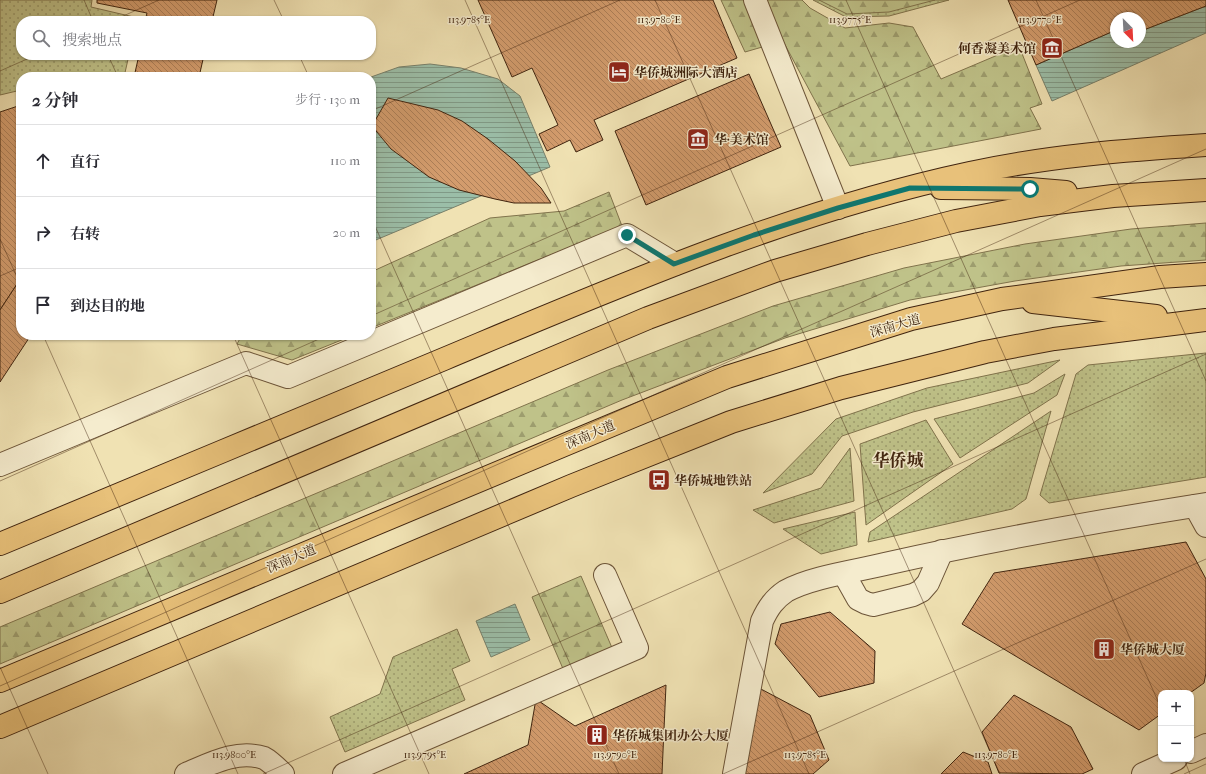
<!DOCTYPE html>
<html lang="zh">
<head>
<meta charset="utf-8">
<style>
  :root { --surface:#fff; --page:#f7f7f7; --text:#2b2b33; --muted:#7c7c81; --line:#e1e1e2 }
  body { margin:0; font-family:"IM FELL French Canon","Noto Serif SC",serif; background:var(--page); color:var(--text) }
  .controls { position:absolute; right:12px; bottom:12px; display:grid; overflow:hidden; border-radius:8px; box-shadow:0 1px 3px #0004 }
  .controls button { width:36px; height:36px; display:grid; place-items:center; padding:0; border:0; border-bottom:1px solid var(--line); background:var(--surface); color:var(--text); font:20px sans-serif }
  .compass { position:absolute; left:1110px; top:12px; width:36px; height:36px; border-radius:50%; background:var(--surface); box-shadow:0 1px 3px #0004; rotate:156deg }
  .stop { position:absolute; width:12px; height:12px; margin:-9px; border:3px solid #0f766e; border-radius:50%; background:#fff }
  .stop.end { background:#0f766e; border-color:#fff; box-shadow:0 1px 4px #0008 }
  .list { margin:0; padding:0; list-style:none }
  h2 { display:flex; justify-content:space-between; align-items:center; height:52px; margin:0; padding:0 16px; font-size:17px }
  h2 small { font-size:13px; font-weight:400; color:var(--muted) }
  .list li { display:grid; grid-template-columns:26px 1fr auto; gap:12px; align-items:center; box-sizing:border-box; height:72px; padding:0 16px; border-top:1px solid var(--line) }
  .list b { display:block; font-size:15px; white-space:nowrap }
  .list em { font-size:13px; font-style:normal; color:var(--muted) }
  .icon { flex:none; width:22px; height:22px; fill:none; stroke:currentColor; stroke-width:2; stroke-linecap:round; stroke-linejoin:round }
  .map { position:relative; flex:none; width:1206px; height:774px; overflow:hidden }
  .search { position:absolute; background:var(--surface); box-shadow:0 1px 3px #0004; left:16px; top:16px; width:360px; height:44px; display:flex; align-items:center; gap:10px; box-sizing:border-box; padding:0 14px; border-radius:16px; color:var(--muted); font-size:15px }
  .panel { position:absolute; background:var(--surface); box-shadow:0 1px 3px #0004; left:16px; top:72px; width:360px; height:268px; border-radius:16px }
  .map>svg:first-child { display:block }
</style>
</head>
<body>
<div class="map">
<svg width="1206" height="774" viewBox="0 0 1206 774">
  <defs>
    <pattern id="green-dots" width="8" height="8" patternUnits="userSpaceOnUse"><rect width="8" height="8" fill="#bfc289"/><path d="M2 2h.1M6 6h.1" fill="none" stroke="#9d9d6e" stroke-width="1.8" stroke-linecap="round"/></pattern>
    <pattern id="forest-firs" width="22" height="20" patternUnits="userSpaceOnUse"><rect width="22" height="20" fill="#bfc289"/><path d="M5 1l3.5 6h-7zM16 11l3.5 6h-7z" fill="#9d9d6e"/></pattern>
    <pattern id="water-rules" width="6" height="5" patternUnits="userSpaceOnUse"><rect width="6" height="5" fill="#9bbea8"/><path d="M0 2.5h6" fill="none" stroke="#809a87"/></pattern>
    <pattern id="building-back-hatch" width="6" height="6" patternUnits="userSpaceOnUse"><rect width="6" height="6" fill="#d39c6d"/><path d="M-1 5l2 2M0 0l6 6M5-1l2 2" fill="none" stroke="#ad7f58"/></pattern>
  </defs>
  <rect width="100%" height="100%" fill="#f0e2b3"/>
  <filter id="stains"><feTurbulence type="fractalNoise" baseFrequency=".005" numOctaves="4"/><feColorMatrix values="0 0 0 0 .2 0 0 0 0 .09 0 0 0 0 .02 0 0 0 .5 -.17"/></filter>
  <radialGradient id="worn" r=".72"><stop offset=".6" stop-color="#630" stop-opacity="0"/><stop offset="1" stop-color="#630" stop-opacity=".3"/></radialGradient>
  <g fill="url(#green-dots)" stroke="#80734c">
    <path d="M0,0H92L91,7L138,18L137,21H21V55H129L124,77H21V90L0,95Z"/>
    <path d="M813,0H949L889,16L846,17Z"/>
    <path d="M1206,353V477L1049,503L1040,495L1076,374L1088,365Z"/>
    <path d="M1060,360L1028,383L913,412L842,436L812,474L763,493L836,419L927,388Z"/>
    <path d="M1065,374L1057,395L960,458L934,419L1034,393Z"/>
    <path d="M1051,411L1026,499L1012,509L868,542L870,532Z"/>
    <path d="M926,420L953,464L866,525L860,444Z"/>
    <path d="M850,448L854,501L774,523L753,510L821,488Z"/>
    <path d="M855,512L857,545L821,554L783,529Z"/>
    <path d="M457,629L470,661L452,669L465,700L345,752L330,717L380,694L393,657Z"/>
  </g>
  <g fill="url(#forest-firs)" stroke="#80734c">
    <path d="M721,0H802L810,8L845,28L889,23L913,27L941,79L1019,46L1042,104L1030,108L1041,129L850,166L783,41L745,52Z"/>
    <path d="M819,0H935L889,12L847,14Z"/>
    <path d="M609,192L622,226L371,328V272L490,218L564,211Z"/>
    <path d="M1206,223V260L1121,266L1015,281L910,300L785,338L622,400L0,664V627L608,370L773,306L904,268L1025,244L1131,229Z"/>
    <path d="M242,335H354L292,360L237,344Z"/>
    <path d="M581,576L616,657L567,678L532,597Z"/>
  </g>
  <g fill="url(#water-rules)" stroke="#77806b">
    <path d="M1206,6V33L1052,101L1036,65L1116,30V42H1140V30L1141,31Z"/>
    <path d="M430,64L461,68L498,79L520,96L550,167L371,242V77L399,67Z"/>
    <path d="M515,604L530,640L491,657L476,621Z"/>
  </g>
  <g fill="url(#building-back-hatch)" stroke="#40240f">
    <path d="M97,0H217L212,21H145L147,13L97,3Z"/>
    <path d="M478,0H713L737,58L594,120L603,140L576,152L570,140L547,151L539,134L558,125L532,68L512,77Z"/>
    <path d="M1008,0H1206V6L1141,31L1140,18H1116V30L1036,65Z"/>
    <path d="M139,55H204L199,77H134Z"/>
    <path d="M749,74L781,147L646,205L615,131Z"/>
    <path d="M388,98L438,110L462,121L488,139L515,161L541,188L551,203H514L495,199L459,190L429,177L391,149L372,126Z"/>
    <path d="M21,105V278L0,310V112Z"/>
    <path d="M21,278V335H31L0,382V310Z"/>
    <path d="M1186,542L1206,579V673L1204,683L1190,693H1161V714L1139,730L962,624L994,573Z"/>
    <path d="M830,612L875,651L874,683L819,697L775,644L781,624Z"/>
    <path d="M666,685L662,774H464L528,745L536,699L575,726Z"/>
    <path d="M759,688L810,715L829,760L813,774H741Z"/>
    <path d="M1014,695L1071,727L1093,769L1082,774L999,773L982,732Z"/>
    <path d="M963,752L988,762L992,774H941Z"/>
  </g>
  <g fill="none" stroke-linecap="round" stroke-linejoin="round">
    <g stroke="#6c5438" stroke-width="24">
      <g id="minor">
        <path d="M755,0L838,208"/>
        <path d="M0,465L246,363L288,377L627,235L675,264"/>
        <path d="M1195,506L1206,526"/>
        <path d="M844,574L858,599L866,603L873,605L913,595L921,591L928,583L942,551"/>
        <path d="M1191,752L1206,745"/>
        <path d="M186,774C210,764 237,749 264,758C270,761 278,769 283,774"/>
        <path d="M344,774L637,648L605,575"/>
        <path d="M734,774L762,621C768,608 774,599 786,591C811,577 856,571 885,564C991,540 1098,521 1206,504"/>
        <path d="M1143,774L1176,759"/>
      </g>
    </g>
    <g stroke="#40240f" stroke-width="24">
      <g id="major">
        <path d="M941,188L1030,189L1066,192"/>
        <path d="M1033,302L1156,316"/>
        <path d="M0,544C148,482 296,421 444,359C616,287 788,212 970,173C1048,156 1127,150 1206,145"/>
        <path d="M0,592L648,318L775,271L867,244L956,221L1040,205L1113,196L1206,190"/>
        <path d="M0,681L727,377L911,319L1002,299L1160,277L1206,274"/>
        <path d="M0,727L571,486L731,422L841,388L985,352L1054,339L1206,320"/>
      </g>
    </g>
    <use href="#minor" stroke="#f5ecce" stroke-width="22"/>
    <use href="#major" stroke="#e8c17a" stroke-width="22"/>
  </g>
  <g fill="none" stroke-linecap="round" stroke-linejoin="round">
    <path stroke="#0f766e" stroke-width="5" d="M627,235L674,264L754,235L838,208L910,188L1030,189"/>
  </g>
  <path fill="none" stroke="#40240f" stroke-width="1" stroke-opacity="0.45" d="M84,0L93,21M274,0L284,21M465,0L809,774M655,0L1000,774M846,0L1161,708M1036,0L1206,381M112,21L159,0M108,55L118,77M299,55L309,77M0,71L36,55M371,111L620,0M371,217L619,774M0,239L21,286M0,276L21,267M371,316L1080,0M43,335L238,774M233,335L429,774M0,481L328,335M0,667L48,774M0,686L1206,149M1184,759L1190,774M263,774L1206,354M723,774L1206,559M1184,774L1206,764"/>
  <defs>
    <g id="museum-square" transform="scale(1.15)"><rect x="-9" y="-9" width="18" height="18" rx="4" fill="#8f2418" stroke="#f5ecce"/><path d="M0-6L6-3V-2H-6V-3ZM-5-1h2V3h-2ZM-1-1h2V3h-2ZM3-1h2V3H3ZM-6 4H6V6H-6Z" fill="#fff"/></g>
    <g id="hotel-square" transform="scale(1.15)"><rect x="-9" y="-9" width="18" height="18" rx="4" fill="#8f2418" stroke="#f5ecce"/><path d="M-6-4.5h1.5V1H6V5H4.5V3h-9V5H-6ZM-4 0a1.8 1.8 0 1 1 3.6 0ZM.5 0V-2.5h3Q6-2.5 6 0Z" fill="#fff"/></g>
    <g id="bus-square" transform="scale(1.15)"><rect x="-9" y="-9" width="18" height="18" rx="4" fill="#8f2418" stroke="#f5ecce"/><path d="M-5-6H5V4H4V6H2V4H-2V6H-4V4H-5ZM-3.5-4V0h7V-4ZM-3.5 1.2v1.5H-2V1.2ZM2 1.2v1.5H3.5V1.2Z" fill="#fff"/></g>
    <g id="building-square" transform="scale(1.15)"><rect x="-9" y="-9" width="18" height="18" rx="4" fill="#8f2418" stroke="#f5ecce"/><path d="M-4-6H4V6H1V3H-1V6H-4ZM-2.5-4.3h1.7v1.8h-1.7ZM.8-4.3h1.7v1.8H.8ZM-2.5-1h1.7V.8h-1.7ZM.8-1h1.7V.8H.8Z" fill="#fff"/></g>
  </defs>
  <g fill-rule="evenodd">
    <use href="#museum-square" x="1052" y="48"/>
    <use href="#hotel-square" x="619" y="72"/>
    <use href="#museum-square" x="698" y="139"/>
    <use href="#bus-square" x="659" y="480"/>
    <use href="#building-square" x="1104" y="649"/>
    <use href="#building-square" x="597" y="735"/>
  </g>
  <g text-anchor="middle" stroke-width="3" stroke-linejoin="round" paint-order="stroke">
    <g font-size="13" font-weight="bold" fill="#40240f" stroke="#f5ecce" text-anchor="start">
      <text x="1036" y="53" text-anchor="end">何香凝美术馆</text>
      <text x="634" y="77">华侨城洲际大酒店</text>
      <text x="714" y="144">华·美术馆</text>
      <text x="674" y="485">华侨城地铁站</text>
      <text x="1120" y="654">华侨城大厦</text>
      <text x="612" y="740">华侨城集团办公大厦</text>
    </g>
    <g font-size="13" fill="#40240f" stroke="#f5ecce">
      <text transform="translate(895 325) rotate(-16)" y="5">深南大道</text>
      <text transform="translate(590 434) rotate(-23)" y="5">深南大道</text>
      <text transform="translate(291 558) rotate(-23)" y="5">深南大道</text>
    </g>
    <g font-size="17" font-weight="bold" fill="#40240f" stroke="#f5ecce">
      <text x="898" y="466">华侨城</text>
    </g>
  </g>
  <g font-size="10" text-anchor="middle" fill="#40240f" stroke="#f5ecce" stroke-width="3" stroke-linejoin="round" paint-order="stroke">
    <text x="469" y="23">113.9785°E</text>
    <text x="659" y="23">113.9780°E</text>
    <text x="850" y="23">113.9775°E</text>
    <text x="1040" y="23">113.9770°E</text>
    <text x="234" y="758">113.9800°E</text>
    <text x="425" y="758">113.9795°E</text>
    <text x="615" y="758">113.9790°E</text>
    <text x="805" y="758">113.9785°E</text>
    <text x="996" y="758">113.9780°E</text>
  </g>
  <rect width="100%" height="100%" filter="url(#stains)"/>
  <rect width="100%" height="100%" fill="url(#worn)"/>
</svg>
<div class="controls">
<button>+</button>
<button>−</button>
</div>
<svg class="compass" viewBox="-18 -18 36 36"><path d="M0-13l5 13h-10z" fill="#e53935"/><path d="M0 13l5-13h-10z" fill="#7c7c81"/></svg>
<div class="stop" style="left:1030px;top:189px"></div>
<div class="stop end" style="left:627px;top:235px"></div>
<div class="search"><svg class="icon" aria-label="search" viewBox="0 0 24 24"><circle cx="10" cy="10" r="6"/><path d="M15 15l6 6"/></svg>搜索地点</div>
<section class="panel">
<h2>2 分钟<small>步行 · 130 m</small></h2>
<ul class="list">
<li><svg class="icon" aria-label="ahead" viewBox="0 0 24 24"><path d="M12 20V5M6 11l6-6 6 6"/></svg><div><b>直行</b></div><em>110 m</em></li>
<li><svg class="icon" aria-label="right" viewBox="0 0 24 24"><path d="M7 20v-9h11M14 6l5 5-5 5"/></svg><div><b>右转</b></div><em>20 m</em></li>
<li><svg class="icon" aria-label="arrive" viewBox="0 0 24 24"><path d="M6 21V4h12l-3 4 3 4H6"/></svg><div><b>到达目的地</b></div></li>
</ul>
</section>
</div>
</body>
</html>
